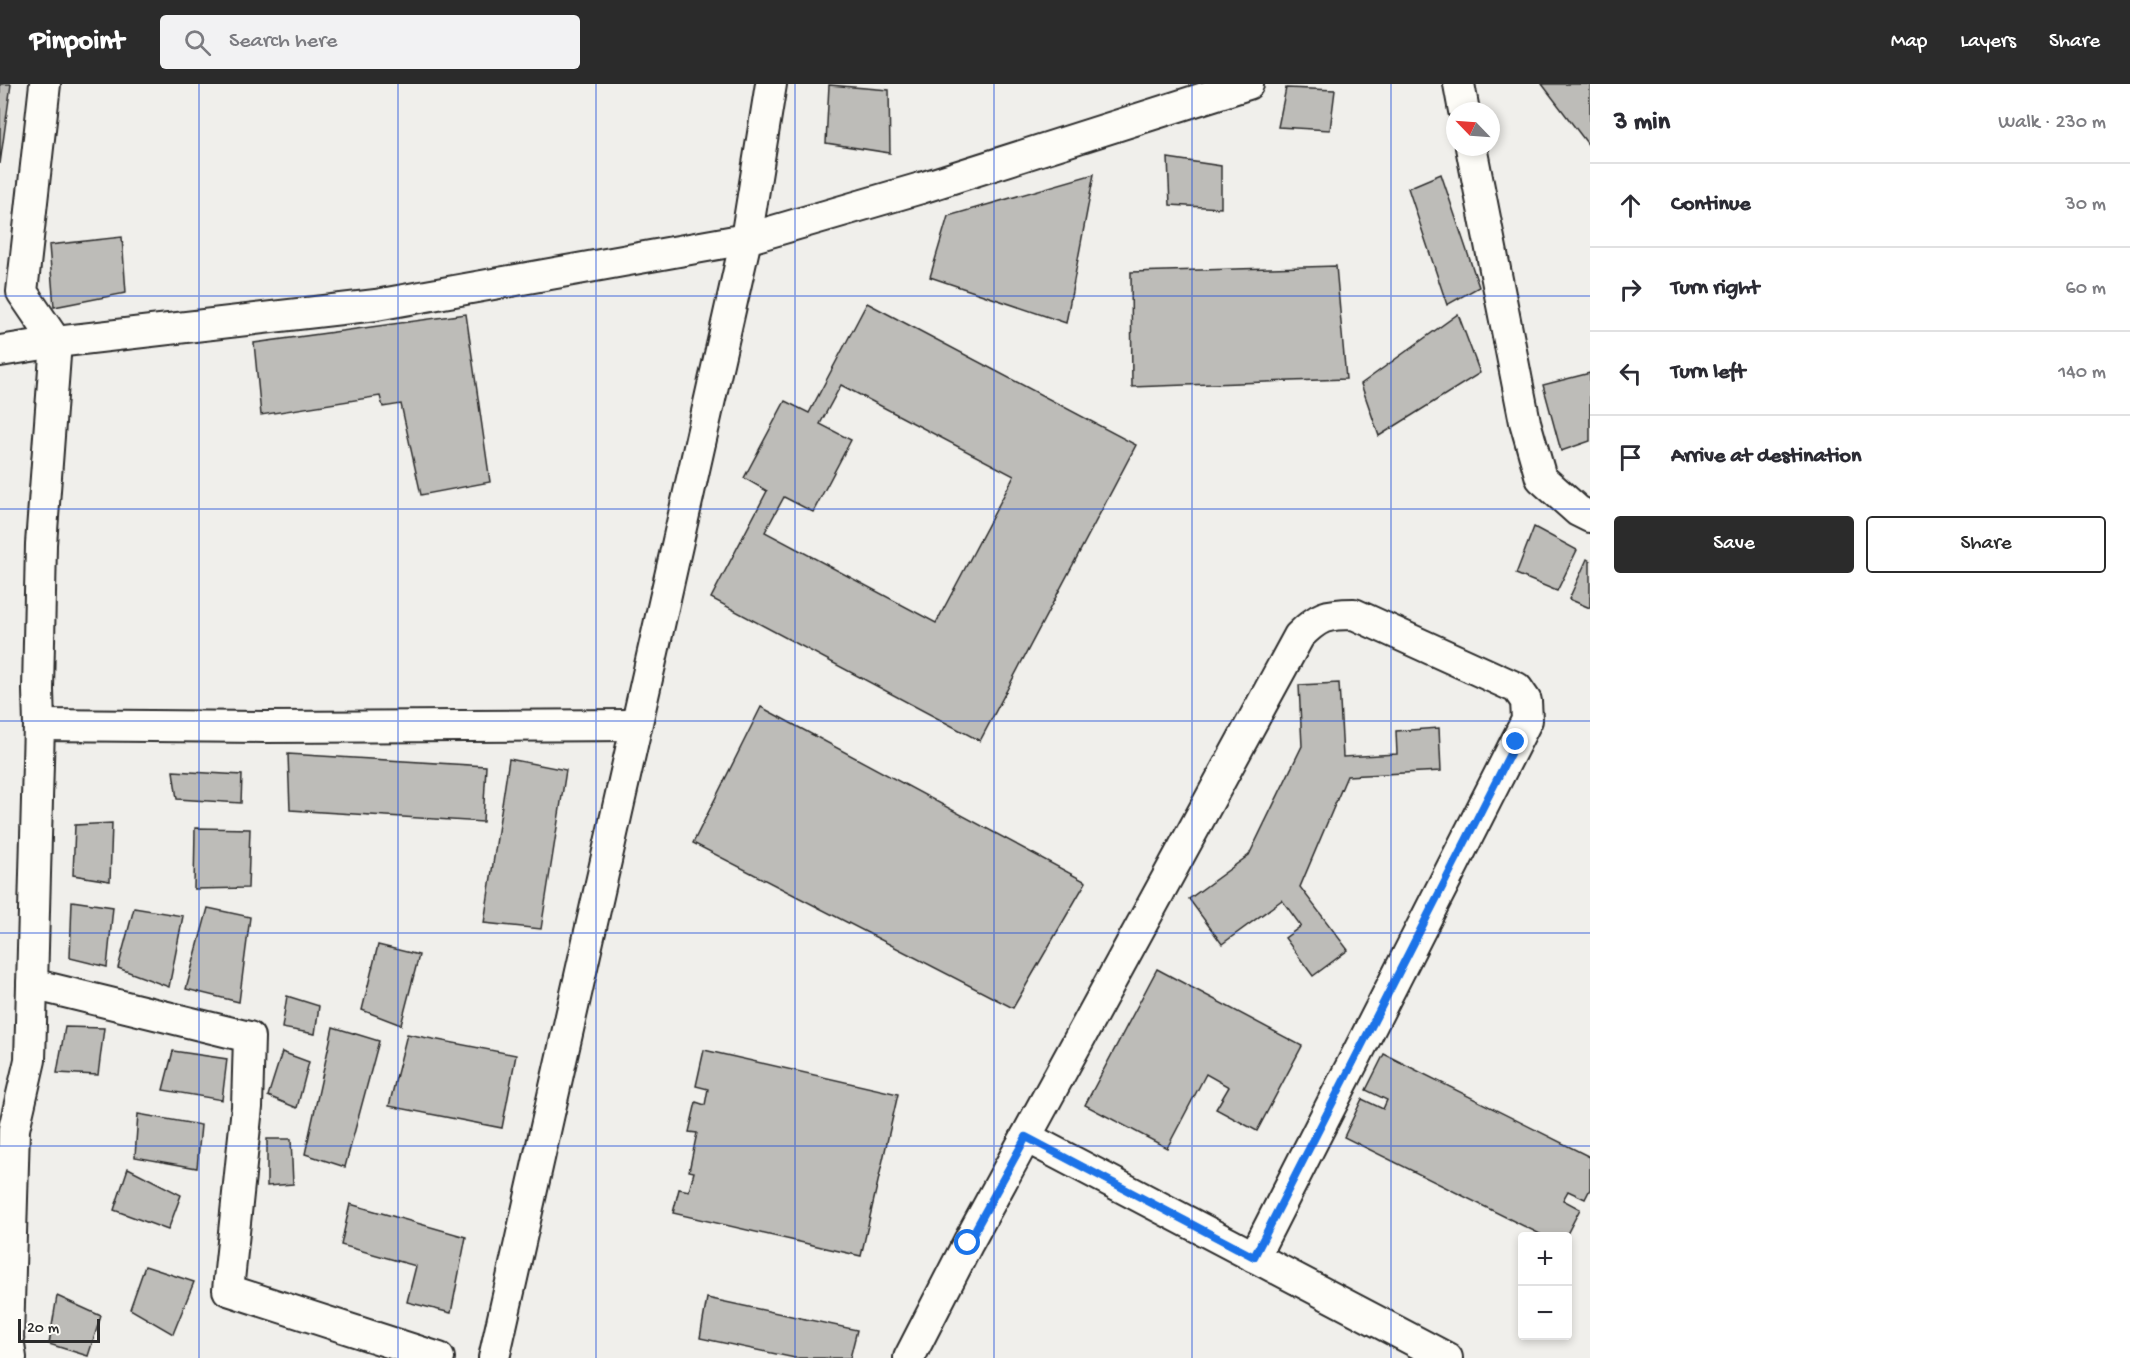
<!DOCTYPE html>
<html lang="en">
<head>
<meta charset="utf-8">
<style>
  :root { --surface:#fff; --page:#f2f2f3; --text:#2b2b33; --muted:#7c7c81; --line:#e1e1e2; --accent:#2b2b2b }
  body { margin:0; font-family:"Gochi Hand",sans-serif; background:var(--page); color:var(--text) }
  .controls { position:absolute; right:18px; bottom:18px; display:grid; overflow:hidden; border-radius:6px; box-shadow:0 3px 9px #0003 }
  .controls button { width:54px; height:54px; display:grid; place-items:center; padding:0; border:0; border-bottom:2px solid var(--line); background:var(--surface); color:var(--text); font:30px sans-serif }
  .compass { position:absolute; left:1446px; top:18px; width:54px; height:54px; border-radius:50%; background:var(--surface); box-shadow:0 3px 9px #0003; rotate:295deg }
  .scale { position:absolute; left:18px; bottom:15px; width:82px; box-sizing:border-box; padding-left:6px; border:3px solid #2b2b2b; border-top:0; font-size:16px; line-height:21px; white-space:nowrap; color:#2b2b2b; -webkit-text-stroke:4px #fdfcf7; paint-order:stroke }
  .stop { position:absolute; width:18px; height:18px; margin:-14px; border:4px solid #1a73e8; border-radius:50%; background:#fff }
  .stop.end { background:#1a73e8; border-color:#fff; box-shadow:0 2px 6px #0008 }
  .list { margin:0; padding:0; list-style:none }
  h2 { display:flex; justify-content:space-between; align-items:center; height:78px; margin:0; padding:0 24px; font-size:26px }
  h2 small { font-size:20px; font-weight:400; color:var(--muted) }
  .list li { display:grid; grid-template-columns:39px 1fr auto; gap:18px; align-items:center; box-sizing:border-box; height:84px; padding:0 24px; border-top:2px solid var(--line) }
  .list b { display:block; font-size:22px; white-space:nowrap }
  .list em { font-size:20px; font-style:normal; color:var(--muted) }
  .actions { display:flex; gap:12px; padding:18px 24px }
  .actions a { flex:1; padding:14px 0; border:2px solid var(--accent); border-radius:6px; text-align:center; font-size:21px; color:var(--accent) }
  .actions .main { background:var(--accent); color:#fff }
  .icon { flex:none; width:33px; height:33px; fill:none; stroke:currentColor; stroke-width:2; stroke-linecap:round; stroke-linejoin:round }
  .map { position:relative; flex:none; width:1590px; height:1274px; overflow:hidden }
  header { display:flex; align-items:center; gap:36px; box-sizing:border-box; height:84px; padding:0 30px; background:var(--accent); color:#fff }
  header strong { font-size:28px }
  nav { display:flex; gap:33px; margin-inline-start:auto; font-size:21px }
  .search { width:420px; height:54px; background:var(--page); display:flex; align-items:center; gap:15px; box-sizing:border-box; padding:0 21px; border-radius:6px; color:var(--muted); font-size:22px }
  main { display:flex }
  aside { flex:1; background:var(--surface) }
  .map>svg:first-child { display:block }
</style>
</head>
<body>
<header>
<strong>Pinpoint</strong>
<div class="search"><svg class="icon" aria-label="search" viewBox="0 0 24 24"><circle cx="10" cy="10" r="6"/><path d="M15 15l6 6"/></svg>Search here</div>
<nav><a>Map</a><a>Layers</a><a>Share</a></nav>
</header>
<main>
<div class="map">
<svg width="1590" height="1274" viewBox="0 0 1590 1274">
  <rect width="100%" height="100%" fill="#f0efeb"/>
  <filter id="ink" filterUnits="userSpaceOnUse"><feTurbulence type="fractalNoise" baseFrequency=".0167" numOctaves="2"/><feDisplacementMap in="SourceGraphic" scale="12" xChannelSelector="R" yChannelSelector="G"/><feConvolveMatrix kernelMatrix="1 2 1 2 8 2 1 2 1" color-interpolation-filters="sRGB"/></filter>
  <g filter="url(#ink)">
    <g fill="#bdbcb8" stroke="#2b2b2b" stroke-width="1.5" fill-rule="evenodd">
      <path d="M0,0H11L0,80Z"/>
      <path d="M1542,0H1590V63Z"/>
      <path d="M829,1L889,6L890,69L826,59Z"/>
      <path d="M1286,4L1335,6L1330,46L1278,43Z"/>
      <path d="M1168,74L1221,82V124L1170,121Z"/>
      <path d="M1094,90L1066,239L930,193L948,132Z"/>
      <path d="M1441,90L1479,203L1447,221L1408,104Z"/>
      <path d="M122,153L126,209L54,223L49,161Z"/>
      <path d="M1336,182L1346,295L1132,303L1131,188Z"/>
      <path d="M867,219L1136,361L980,657L711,514L767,407L744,394L785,317L809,329ZM841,301L1014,392L936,539L765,448L784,413L813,428L851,356L820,340Z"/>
      <path d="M466,230L490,398L421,411L401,320L383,323L380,312L261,331L254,259Z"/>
      <path d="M1458,230L1480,289L1379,352L1361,300Z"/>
      <path d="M1590,289V357L1561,367L1543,301Z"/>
      <path d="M1534,443L1577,466L1557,507L1516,490Z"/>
      <path d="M1587,475L1590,477V524L1569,515Z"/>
      <path d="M1339,599L1343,673L1397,670L1396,647L1439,644L1441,687L1347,692L1300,803L1348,866L1313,892L1285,854L1301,842L1282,816L1222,860L1189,815L1249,771L1302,662L1299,601Z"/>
      <path d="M761,623L1086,798L1013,924L693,759Z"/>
      <path d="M288,670L486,682L483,738L290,726Z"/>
      <path d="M509,675L566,686L541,845L484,839Z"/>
      <path d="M173,687L242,691L241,719L177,715Z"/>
      <path d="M112,739L110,797L73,791L75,741Z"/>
      <path d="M195,744L250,745L248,804L194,805Z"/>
      <path d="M72,817L113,823L107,883L70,874Z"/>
      <path d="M134,824L183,832L169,903L118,884Z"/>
      <path d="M208,824L250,833L239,918L186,905Z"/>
      <path d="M378,861L419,871L401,941L362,926Z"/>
      <path d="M1157,885L1302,962L1257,1047L1216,1025L1229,1003L1206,990L1167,1064L1085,1021Z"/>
      <path d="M287,912L319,922L315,950L282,944Z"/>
      <path d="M65,943L104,944L98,991L57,989Z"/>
      <path d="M333,943L379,957L345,1083L305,1070Z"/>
      <path d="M407,950L516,971L502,1044L389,1022Z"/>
      <path d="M704,966L898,1010L861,1172L673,1129L679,1105L689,1107L694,1088L689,1087L697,1049L689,1048L696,1018L705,1021L708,1005L696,1002Z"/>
      <path d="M173,967L227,975L222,1016L163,1006Z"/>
      <path d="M282,968L309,978L297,1024L268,1012Z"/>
      <path d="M1384,970L1590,1073V1105L1585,1115L1568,1107L1563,1116L1580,1125L1566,1152H1544L1344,1053L1362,1015L1383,1025L1387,1016L1366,1006Z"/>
      <path d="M138,1030L201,1041L197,1084L135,1073Z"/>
      <path d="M267,1055H291L293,1100L267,1102Z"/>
      <path d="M128,1084L181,1111L168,1146L114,1126Z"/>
      <path d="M350,1120L466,1153L451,1229L407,1218L416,1182L341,1161Z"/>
      <path d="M145,1182L194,1198L173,1250L130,1225Z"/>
      <path d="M57,1212L101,1232L88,1272L49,1260Z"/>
      <path d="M707,1214L857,1246L850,1274H795L700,1254Z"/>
    </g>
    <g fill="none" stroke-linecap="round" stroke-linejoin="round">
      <g stroke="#2b2b2b" stroke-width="34">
        <g id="minor">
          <path d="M1459,0L1464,27"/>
          <path d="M1471,63L1525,338L1541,394L1578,427L1590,433"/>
          <path d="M0,267L56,258L376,221L746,155L921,104L1248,0"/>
          <path d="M39,641L265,643L636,641"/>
          <path d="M32,900L249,953L247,1023L228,1206L439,1274"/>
          <path d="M1026,1053L1447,1274"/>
          <path d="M11,1274L8,1254L14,1045L30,976L39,641L38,606L41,460L56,258L22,208L45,0"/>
          <path d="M494,1274L746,155L771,0"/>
          <path d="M909,1274L968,1159L1299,552C1319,532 1326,530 1354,530L1517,604L1526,617L1527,636L1254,1173"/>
        </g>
      </g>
      <use href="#minor" stroke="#fdfcf7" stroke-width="30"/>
    </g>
  </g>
  <g fill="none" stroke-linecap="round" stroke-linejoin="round" filter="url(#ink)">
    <path stroke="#1a73e8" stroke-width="8" d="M968,1159L1026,1053L1254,1173L1516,658"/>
  </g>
  <path fill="none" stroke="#1d4ed8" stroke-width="1.5" stroke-opacity="0.55" d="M199,0V1274M398,0V1274M596,0V1274M795,0V1274M994,0V1274M1192,0V1274M1391,0V1274M0,212H1590M0,425H1590M0,637H1590M0,849H1590M0,1062H1590"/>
</svg>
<div class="controls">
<button>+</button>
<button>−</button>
</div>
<svg class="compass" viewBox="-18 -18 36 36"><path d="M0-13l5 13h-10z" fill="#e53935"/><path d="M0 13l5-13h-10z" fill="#7c7c81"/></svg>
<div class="scale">20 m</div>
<div class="stop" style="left:968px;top:1159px"></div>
<div class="stop end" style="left:1516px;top:658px"></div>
</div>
<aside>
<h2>3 min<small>Walk · 230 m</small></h2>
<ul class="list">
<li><svg class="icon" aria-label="ahead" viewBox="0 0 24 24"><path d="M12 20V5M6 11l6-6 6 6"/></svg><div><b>Continue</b></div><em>30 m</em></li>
<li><svg class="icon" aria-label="right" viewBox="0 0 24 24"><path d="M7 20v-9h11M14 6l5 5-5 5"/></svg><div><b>Turn right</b></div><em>60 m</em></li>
<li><svg class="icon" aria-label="left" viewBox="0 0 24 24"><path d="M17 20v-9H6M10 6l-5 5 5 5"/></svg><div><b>Turn left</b></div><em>140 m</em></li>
<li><svg class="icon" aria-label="arrive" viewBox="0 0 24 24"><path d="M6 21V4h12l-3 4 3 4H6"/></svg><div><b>Arrive at destination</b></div></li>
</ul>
<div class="actions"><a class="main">Save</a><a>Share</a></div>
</aside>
</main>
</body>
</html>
